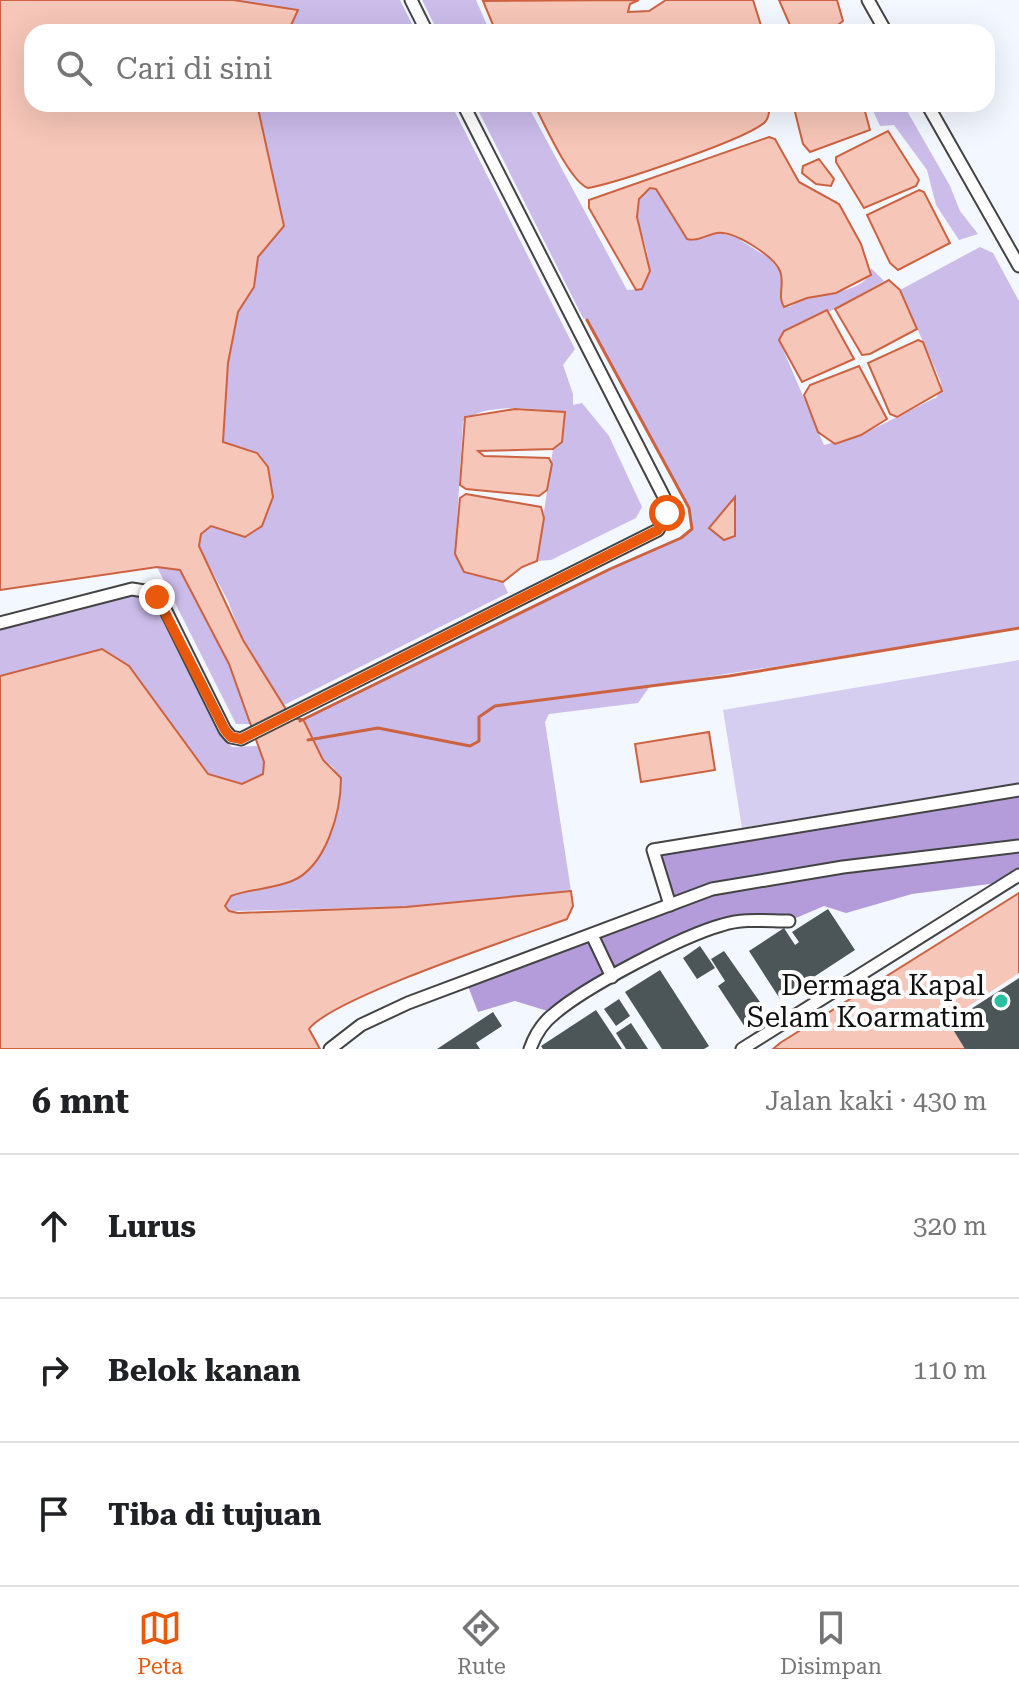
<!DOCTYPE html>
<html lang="id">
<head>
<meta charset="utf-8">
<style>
  :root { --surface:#fff; --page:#f2f2f2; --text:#202124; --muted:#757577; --line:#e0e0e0; --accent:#ea580c }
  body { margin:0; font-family:"Roboto Serif",serif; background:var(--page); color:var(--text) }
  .stop { position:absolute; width:24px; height:24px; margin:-18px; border:6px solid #ea580c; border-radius:50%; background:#fff }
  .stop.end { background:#ea580c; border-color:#fff; box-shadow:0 2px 8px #0008 }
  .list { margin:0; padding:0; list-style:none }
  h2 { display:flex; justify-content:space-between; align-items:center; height:104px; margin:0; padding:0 32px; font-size:34px }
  h2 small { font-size:26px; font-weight:400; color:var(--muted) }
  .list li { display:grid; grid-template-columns:52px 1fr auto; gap:24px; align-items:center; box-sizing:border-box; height:144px; padding:0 32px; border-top:2px solid var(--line) }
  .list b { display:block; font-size:30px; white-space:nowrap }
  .list em { font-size:26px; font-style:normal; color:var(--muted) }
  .icon { flex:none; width:44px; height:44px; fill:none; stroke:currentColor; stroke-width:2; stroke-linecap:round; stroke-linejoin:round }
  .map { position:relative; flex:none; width:1019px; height:1049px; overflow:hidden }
  .search { position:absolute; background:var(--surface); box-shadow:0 8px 32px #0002; left:24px; right:24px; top:24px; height:88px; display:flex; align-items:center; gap:20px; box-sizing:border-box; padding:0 28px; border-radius:24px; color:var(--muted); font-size:30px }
  .sheet { height:536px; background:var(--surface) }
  nav { display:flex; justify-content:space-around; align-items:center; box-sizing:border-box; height:112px; border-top:2px solid var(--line); background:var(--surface); font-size:22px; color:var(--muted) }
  nav a { display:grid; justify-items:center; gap:4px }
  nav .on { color:var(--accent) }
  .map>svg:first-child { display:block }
</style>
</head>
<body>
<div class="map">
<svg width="1019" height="1049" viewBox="0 0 1019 1049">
  <rect width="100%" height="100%" fill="#f3f7ff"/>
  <g fill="#cbbcea">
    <path d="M233,0H400L416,32H288L298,10Z"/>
    <path d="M422,0H476L490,32H438Z"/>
    <path d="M257,104H451L575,349L563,365L573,394V405L582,403L609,436L642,507L636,518L551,560L537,561L553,449L562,442L565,412C535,409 488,402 463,421L455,554L496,582H503L508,593L282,706L243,640L228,601L199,547L201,534L211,526L245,536L223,443L228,363L238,312L254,287L258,257L284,226Z"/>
    <path d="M475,104H527L627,290L642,289C644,279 649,266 648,257C646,236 621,203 650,188L656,189L682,232L692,241L720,233L737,238L769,258L781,273V302L789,307C795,304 801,300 807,298C825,291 867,294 871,268L884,281L779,340L824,445L861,435L937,397L941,382L900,290L980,247L993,253L1019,301V628L650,686L638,703L549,714L545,722L571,891L406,907L229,911L225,906L230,896L292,881L334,768L323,760L303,719L610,569L681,538L692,528L689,508L588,320L583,318Z"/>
    <path d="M870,104H903L950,186L960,211L978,234L959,240L936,205L927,170L894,125L880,126Z"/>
    <path d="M157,567L180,570L229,664L251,724H236Z"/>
    <path d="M133,595L151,600L155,606L222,738L232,747L257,746L264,762V774L241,784L208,774L129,666L102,649L0,676V630Z"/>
  </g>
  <path fill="#b49cda" d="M1019,790V875L1005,882L912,894L846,913L824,906L789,921H738L696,935L554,1013L515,1001L478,1012L466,981L670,905L653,850Z"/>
  <path fill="#d5cef1" d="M1019,660V784L742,828L723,710Z"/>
  <g fill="#f6c6b8" stroke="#cc6240" stroke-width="2">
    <path d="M0,0H233L298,10L288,32H32V104H257L284,226L258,257L254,287L238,312L228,363L223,442L257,453L268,467L273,497L262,526L245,537L211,526L201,534L199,546L243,640L292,719H303L323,760L341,778C341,812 326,867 292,881C272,889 250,889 231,896L225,906L229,911L238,913L406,907L571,891L573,906L567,919C520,936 332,998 309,1029L320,1049H0V676L102,649L129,666L208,774L242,784L263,774L264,762L229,664L180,570L157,567L0,590Z"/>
    <path d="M639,0L630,4L628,12L649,11L666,0H753L763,32H496L483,1Z"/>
    <path d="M779,0H837L843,21L829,32H793Z"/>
    <path d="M534,104H770C769,110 770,117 765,122C748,139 616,183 588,188C570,182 544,123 534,104Z"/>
    <path d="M793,104H863L870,130L810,152L803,144Z"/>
    <path d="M888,131L919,180L916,186L864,208L836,162V157Z"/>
    <path d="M769,137L775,139L799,182L839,204L861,244L871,275L836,293L807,298L784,307C777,297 785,283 780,271C773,255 734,231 717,233C706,235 697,242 687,239L656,189L650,188L639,199L637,217L650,271L642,289L636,290L589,208V200Z"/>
    <path d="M819,159L834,179L831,186L816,184L802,173L803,166Z"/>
    <path d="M919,190L924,192L950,243L898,270L890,263L867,215Z"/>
    <path d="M889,280L900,290L917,329L870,354L862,355L835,309Z"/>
    <path d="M827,310L854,359L802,382L779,340L784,331Z"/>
    <path d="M918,340L923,342L942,391L897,417L890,414L868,363Z"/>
    <path d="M859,366L887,419L861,435L835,444L818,432L804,395L810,385Z"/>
    <path d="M515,409L565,412L562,442L553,449L478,451L484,456L549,458L552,464L547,490L539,496L466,489L460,485L465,417Z"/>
    <path d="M466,494L541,507L544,518L537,561L522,567L503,582L464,572L455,554L460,498Z"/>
    <path d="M735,497V536L724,540L709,528Z"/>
    <path d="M709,732L715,770L641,782L635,744Z"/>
    <path d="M1019,893V1049H773L780,1043Z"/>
  </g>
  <path fill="#f3f7ff" d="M1019,973V986L955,1028L949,1019Z"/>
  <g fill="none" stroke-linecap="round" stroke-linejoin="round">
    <g stroke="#cc6240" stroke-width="3">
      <path d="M300,721L610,569L681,538L692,529L689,508L587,320"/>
      <path d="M308,740L378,728L470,746L479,741V717L495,706L729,676L1019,628"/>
    </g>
  </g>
  <g fill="#4c5659">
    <path d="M828,909L855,950L780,999L749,951L784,928L795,945L799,942L792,932Z"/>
    <path d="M700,946L715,968L697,979L683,958Z"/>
    <path d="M724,951L767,1012L745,1027L718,986L725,981L711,959Z"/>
    <path d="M660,970L709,1046L704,1049H662L625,992Z"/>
    <path d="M1019,978V1049H965L949,1023Z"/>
    <path d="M619,999L630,1016L616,1026L604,1009Z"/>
    <path d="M596,1010L622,1049H543L541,1046Z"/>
    <path d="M493,1012L502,1026L476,1043L480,1049H437Z"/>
    <path d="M631,1023L648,1049H626L616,1033Z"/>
  </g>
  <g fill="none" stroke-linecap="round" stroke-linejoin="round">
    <g stroke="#434343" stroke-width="15">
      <g id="minor">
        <path d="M411,0L427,32"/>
        <path d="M868,0L886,32"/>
        <path d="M927,104L1019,266"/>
        <path d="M0,623L132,589L151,592L162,603L225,730L231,737L241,739L658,530L667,513L664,497L463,104"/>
        <path d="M670,905L653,850L1019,790"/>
        <path d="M592,935L612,977"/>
        <path d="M330,1049L361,1025L408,1003L712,889L843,867L1019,846"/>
        <path d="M530,1049C535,1035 542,1023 554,1014C585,987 682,936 722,925C743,918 767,921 789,921"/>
        <path d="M742,1049L1019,875"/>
      </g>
    </g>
    <use href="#minor" stroke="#fff" stroke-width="11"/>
  </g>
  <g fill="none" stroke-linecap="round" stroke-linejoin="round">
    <path stroke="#ea580c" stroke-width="10" d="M157,597L225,730L231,737L241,739L658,530L667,513"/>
  </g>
  <circle fill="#29bfa1" stroke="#fff" stroke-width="3" cx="1001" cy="1001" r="8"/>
  <g text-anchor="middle" stroke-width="8" stroke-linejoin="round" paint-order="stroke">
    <g font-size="28" fill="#101010" stroke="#fff" text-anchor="end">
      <text x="985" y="995">Dermaga Kapal<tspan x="985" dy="32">Selam Koarmatim</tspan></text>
    </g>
  </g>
</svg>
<div class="stop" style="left:667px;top:513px"></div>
<div class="stop end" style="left:157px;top:597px"></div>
<div class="search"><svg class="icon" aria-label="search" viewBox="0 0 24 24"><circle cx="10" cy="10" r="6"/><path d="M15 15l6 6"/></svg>Cari di sini</div>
</div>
<section class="sheet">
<h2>6 mnt<small>Jalan kaki · 430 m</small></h2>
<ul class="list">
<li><svg class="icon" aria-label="ahead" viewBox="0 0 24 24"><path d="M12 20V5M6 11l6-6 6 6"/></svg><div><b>Lurus</b></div><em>320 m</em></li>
<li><svg class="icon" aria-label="right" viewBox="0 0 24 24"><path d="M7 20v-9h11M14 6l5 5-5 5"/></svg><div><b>Belok kanan</b></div><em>110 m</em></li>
<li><svg class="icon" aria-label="arrive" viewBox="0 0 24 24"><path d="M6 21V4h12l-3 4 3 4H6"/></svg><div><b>Tiba di tujuan</b></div></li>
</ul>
</section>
<nav>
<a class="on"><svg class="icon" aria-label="map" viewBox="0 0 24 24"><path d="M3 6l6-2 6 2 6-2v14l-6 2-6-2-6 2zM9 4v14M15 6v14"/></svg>Peta</a>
<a><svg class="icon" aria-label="directions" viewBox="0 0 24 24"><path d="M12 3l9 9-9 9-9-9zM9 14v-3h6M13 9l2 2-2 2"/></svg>Rute</a>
<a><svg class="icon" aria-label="saved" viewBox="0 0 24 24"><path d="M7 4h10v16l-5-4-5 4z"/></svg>Disimpan</a>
</nav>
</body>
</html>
